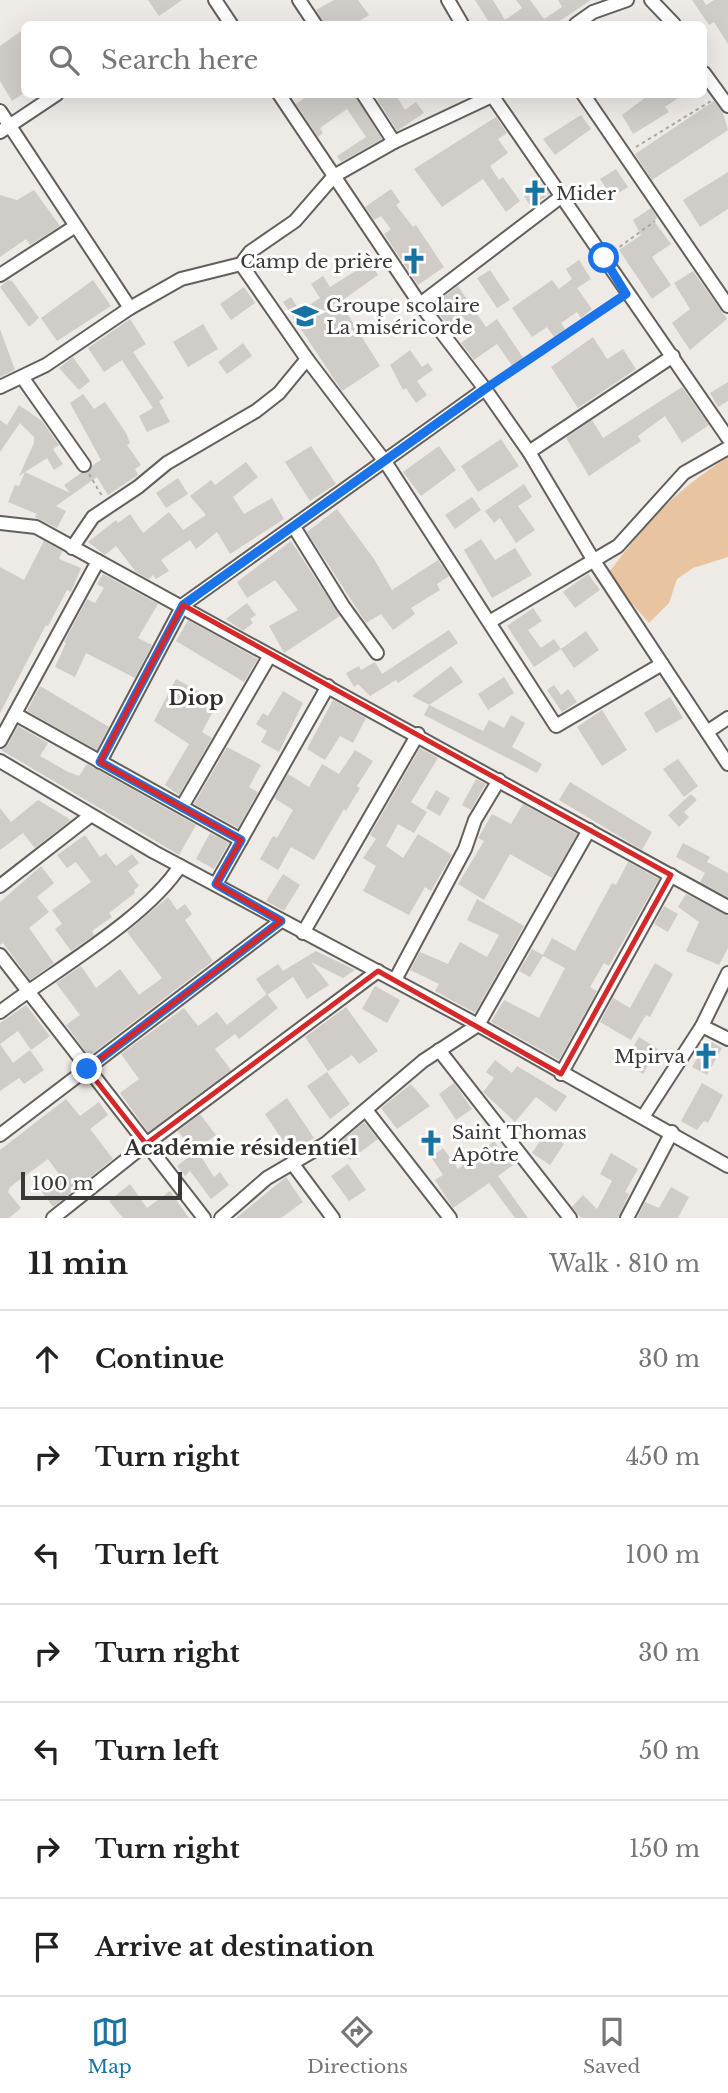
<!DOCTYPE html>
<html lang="en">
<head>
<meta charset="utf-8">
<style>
  :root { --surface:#fff; --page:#f6f6f6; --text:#222; --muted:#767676; --line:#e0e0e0; --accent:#1873a2 }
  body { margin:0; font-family:"Libre Baskerville",serif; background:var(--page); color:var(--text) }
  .scale { position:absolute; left:21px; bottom:18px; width:161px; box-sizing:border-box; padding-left:7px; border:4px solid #3a3937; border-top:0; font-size:19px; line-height:24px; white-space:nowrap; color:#3a3937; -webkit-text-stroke:5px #fff; paint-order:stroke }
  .stop { position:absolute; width:21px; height:21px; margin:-16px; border:5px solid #1a73e8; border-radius:50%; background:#fff }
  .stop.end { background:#1a73e8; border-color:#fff; box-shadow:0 2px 7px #0008 }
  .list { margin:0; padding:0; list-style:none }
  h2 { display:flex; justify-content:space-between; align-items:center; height:91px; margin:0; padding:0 28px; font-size:30px }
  h2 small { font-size:23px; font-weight:400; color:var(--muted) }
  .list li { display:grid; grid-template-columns:46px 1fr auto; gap:21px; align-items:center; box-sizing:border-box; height:98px; padding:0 28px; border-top:2px solid var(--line) }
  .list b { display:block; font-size:26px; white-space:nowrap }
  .list em { font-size:23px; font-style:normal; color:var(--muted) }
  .icon { flex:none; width:38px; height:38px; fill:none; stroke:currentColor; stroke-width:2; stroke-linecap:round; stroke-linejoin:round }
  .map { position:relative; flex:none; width:728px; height:1218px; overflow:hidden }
  .search { position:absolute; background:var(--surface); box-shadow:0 7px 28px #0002; left:21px; right:21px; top:21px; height:77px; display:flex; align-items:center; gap:18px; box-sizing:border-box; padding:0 24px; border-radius:10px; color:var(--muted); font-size:26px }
  .sheet { height:777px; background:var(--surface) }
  nav { display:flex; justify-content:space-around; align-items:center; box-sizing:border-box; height:98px; border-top:2px solid var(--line); background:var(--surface); font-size:19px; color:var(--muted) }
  nav a { display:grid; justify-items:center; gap:4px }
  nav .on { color:var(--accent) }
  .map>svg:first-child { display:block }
</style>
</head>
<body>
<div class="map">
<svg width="728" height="1218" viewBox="0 0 728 1218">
  <rect width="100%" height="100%" fill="#eeeae6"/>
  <path fill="#e8c5a0" d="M728,457V557L693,568L677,579L669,603L649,623L607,575C646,523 672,493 728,457Z"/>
  <g fill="#d0cdc9">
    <path d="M148,0H182L159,16Z"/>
    <path d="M334,0H358L369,15L355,24H324L316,10Z"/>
    <path d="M475,0H493L505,20L522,8L516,0H530L544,19L562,7L558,0H591L555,24H490Z"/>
    <path d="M692,0H703L706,5L714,0H728V44L714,22L709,25Z"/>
    <path d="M24,29V93L12,101L0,81V46Z"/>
    <path d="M310,94H354L382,139L341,162L337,156L366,137L347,109L320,128L323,133L318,137L296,104Z"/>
    <path d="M374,94H395L405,110L416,102L424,113L397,131Z"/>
    <path d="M650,94H684L665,107L669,112L633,134L622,115Z"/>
    <path d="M714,101L723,113L728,130L652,180L635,154Z"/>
    <path d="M581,115L591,129L555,155L543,139Z"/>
    <path d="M496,117L507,133L498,139L508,153L490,166L499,180L503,177L520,201L506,212L483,179L442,207L414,169Z"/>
    <path d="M616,169L628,187L612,197L600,179Z"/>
    <path d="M728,172V209L700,227L683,200Z"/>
    <path d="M542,184L549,194L531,207L524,196Z"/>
    <path d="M391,189L400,202L396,205L413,227L416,225L444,267L418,285L384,234L391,229L381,216L374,220L365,207Z"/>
    <path d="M34,190L60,226L30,245L26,239L0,257V195L17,200Z"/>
    <path d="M651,208L657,218L654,221L671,244L652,257L671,285L652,299L619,250L641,235L633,220Z"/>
    <path d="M579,260L591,279L577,288L592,309L581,318L577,312L561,323L565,329L554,337L547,327L532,337L512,308L552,280L559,289L572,279L566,269Z"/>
    <path d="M370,262L378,275L340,302L380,366L342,391L283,302L291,297L300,311L320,298L311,284L323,276L330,287Z"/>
    <path d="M490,270L510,300L497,308L477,278Z"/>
    <path d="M693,271L727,319L690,350L672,323L690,309L674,283Z"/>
    <path d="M8,280L12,281L39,318L29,327L0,287Z"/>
    <path d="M93,280L111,306L57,341L41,318Z"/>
    <path d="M458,286L486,327L497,319L524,359L513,367L497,344L474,360L461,343L475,333L463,317L448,326L433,305Z"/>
    <path d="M244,287L255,303L231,320L220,304Z"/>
    <path d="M130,319L146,344L133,352L164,398L159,401L170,422L147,432L139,416L153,408L122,360L104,372L88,348Z"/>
    <path d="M203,324L218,349L188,367L173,342Z"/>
    <path d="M0,329L15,370L0,377Z"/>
    <path d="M593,337L607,359L623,349L636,369L578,408L551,367Z"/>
    <path d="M243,343L252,356L227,374L218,362Z"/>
    <path d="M410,350L422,367L428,363L433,370L417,381L427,395L416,403L406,388L403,390L390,365Z"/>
    <path d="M73,357L90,381L79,390L59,368Z"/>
    <path d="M728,382V401L718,407L710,393Z"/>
    <path d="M682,387L709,425L682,443L665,416L638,436L641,441L589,476L566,438L592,420L603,438Z"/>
    <path d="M83,394L94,409L105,402L126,433L130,443L127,445L141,465L135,469L138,475L108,495L97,477L56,506L66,511L57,528L35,517L37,514L8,502L15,485L19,486L25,472L70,493L64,485L81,473L88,472L93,465L101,460L70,403Z"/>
    <path d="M19,405L42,421L59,445L53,449L63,464L54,470L47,458L19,476L34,443V437L20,423L0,452V420L7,425Z"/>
    <path d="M501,439L519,466L478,492L461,466Z"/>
    <path d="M311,446L336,484L310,501L285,462Z"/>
    <path d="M439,446L456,470L421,496L403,472Z"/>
    <path d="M246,462L258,477L233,497L244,514L272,498L284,519L230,554L217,532L196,549L190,540L161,560L169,571L156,579L153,575L149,579L136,572L116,546L105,555L88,542L116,520L118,523L130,514L143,533L169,512L183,530L206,515L190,496L211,480L215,485Z"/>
    <path d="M178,478L188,494L166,508L156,493Z"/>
    <path d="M524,484L532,497L518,506L535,530L516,543L500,518L494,523L485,511Z"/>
    <path d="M472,497L481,510L455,529L445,515Z"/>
    <path d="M337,509L374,559L392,590L438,560L449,576L437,584L440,590L411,608L415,614L393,630L381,614L366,623L307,532Z"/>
    <path d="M481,539L495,560L515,548L532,575L492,598L464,550Z"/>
    <path d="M44,541L62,551L59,559L81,568L71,592L67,590L48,626L46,625L0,713V567L24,580Z"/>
    <path d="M291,541L340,616L284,653L269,626L298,610L275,580L247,598L237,582Z"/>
    <path d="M103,574L158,604L138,638L152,645L135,678L86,653L75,677L55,667L66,643L64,642L87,599L95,603L104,588L97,584Z"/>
    <path d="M588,574L600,590L575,608L563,592Z"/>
    <path d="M247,603L256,615L250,619L253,623L243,631L226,619Z"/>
    <path d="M533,608L542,621L528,630L541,648L554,639L561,649L534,667L507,626Z"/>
    <path d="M188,620L258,659L244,682L176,641Z"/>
    <path d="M449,630L458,643L398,683L396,680L370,696L358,684L354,687L346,673L359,666L361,670L375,662L382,674Z"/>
    <path d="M586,631L599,650L574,668L561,649Z"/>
    <path d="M451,666L463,682L429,705L412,696Z"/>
    <path d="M504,677L514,693L488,710L478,694Z"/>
    <path d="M176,679L218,702L202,732L212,738L179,795L165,785L189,744L154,721Z"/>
    <path d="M554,685L561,695L568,689L577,702L562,712L547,690Z"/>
    <path d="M40,686L109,727L97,750L27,711Z"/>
    <path d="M283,691L303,703L279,752L261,742L267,731L256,724L263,713L268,716Z"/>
    <path d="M670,697L683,718L656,733L644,713Z"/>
    <path d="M333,700L366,718L353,743L340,736L325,760L307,749Z"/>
    <path d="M429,705L483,731L489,720L504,728L511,715L525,723L512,747L542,764L537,773L424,715Z"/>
    <path d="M602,710L627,750L602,766L577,727Z"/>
    <path d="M18,726L48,743L40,756L68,772L79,776L87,764L196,825L179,855L1,750L7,746Z"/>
    <path d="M227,747L261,765L249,787L258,792L238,828L194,804Z"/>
    <path d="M420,748L438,758L411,802L427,812L414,833L398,824L386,846L403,858L418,834L452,855L431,891L425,887L409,915L363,891L376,866L363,858L376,839L370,835Z"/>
    <path d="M355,750L373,761L357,786L360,788L346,811L344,809L314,860L291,847L278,870L260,859L273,836L277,838L293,810L274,798L288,774L309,787L322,764L339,774Z"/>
    <path d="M678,759L698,786L684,797L663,769Z"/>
    <path d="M476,779L486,784L471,810L462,805Z"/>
    <path d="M570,782L652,832L642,850L559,800Z"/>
    <path d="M436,790L450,798L440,816L426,808Z"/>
    <path d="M691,794L697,800L684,812L689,817L679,827L668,815Z"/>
    <path d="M38,800L71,820L35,848L23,833L0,850V808L11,822Z"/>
    <path d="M523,804L577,834L552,878L510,854L484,900L458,884L484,841L478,838L492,814L511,824Z"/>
    <path d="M210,833L229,843L214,869L196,859Z"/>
    <path d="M85,835L100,857L106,853L116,866L132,854L139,863L128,871L139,886L134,890L135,893L109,913L112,917L92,931L94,935L71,951L55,929L62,924L52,910L91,882L76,862L67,868L57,855Z"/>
    <path d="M683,843L710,857L707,862L728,873V897L700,882L705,873L676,857Z"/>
    <path d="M628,862L659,879L609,966L604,963L590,987L597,991L559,1060L491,1022L504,1000L539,1018L565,968L543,956L530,977L519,971L532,949L543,955L552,938L575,951L612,883L616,885Z"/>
    <path d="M41,866L54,883L37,897L49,912L29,928L54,963L30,980L3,943L0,945V902Z"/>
    <path d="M283,874L300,885L284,911L266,901Z"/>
    <path d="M686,894L728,916V948L719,965L686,951L699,922L678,907Z"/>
    <path d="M168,897L177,910L185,904L192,914L185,920L213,961L89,1056L66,1025L80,1015L56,983L81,966L96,988L120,969L139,995L162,978L127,932Z"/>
    <path d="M477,899L524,926L475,1013L435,991L439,984L410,970L420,952L448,964L460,942L487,957L499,935L467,920Z"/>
    <path d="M664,906L678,914L668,932L654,924Z"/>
    <path d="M316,951L355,970L343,978L311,962L329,985L307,999L293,977L267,995L256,979L278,964L283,971Z"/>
    <path d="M655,963L673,974L650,1017L646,1015L631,1040L600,1022L613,998L630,1008Z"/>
    <path d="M375,986L400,1000L387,1023L362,1009Z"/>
    <path d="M267,994L278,1008L239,1039L235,1034L215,1049L231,1070L148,1132L120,1093L139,1079L121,1054L184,1008L198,1026L217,1012L227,1025Z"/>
    <path d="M26,1005L50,1036L31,1050L18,1031L0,1044L13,1063L30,1050L44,1070L24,1084L19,1078L0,1091V1023Z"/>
    <path d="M346,1007L378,1051L359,1064L352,1055L328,1071L305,1037Z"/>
    <path d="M639,1037L658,1049L643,1074L624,1062Z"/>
    <path d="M708,1040L722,1048L707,1075L692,1067Z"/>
    <path d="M495,1060L512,1073L517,1066L567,1096L556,1112L536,1097L515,1122L483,1092L494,1078L486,1072Z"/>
    <path d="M327,1072L350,1104L330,1119L307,1086Z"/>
    <path d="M454,1083L472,1109L456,1120L439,1094Z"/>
    <path d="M702,1083L723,1095L708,1123L704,1121L697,1130L681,1121Z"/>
    <path d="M411,1084L430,1106L397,1129L381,1108Z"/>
    <path d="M287,1098L314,1138L291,1153L265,1114Z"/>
    <path d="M66,1099L80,1116L99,1102L108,1115L90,1129L113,1159L53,1207L42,1192L61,1177L48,1159L10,1187L8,1192L21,1208L9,1218H0V1150Z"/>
    <path d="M200,1114L216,1135L194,1152L178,1131Z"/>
    <path d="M364,1122L378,1139L350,1160L337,1145Z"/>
    <path d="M546,1132L564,1144L550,1165L532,1153Z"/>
    <path d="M494,1141L513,1165L498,1176L528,1218H515L489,1183L453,1208L435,1180L443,1175L431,1157L443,1148L458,1169Z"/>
    <path d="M197,1150L214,1177L220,1172L229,1185L211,1199L190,1171L185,1176L177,1166Z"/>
    <path d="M611,1153L638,1169L625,1192L629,1194L618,1218H581L572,1207L583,1195L597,1209L612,1181L600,1174Z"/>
    <path d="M348,1164L366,1190L349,1201L331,1176Z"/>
    <path d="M286,1177L303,1202L281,1218H236Z"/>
    <path d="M130,1184L147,1208L170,1191L189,1218H123L109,1201Z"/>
    <path d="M671,1187L689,1197L678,1218H637L645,1202L659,1208Z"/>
  </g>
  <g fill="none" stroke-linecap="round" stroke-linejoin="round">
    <g stroke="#63605c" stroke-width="16">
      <g id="minor">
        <path d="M215,0L231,24"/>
        <path d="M299,0L315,24"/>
        <path d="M448,0L462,24"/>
        <path d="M651,0L674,24"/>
        <path d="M576,24L593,12L627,0"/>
        <path d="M704,73L728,106"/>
        <path d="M279,94L420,304L485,389L529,452L594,561L728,764"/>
        <path d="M363,94L394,142"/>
        <path d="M491,94L728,438"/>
        <path d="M583,94L728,306"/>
        <path d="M0,111L130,308"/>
        <path d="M0,132L57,94"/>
        <path d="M241,264L307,359L386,463L556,726L662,664"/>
        <path d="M0,275L74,227"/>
        <path d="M420,304L562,196"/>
        <path d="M22,377L84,465"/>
        <path d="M0,387L46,365L130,308L181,279L241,264L250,252L295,221L334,176L394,142L496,94"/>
        <path d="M529,452L673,356"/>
        <path d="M0,523L36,527L728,907"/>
        <path d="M294,527L343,606L377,653"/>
        <path d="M72,548L93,517L138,487L167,463L256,411L279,393L307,359"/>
        <path d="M491,621L618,546L684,473L728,448"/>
        <path d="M15,714L241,840"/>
        <path d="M707,732L728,718"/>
        <path d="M0,741L98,561"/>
        <path d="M0,761L154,852L478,1025L728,1166"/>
        <path d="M100,762L183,605L485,389"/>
        <path d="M183,805L269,657"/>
        <path d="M216,884L328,686"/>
        <path d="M0,886L90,816"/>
        <path d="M303,933L418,734"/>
        <path d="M0,955L204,1218"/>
        <path d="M395,980L465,849L475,820L499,780"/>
        <path d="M0,1012C52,972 146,919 180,866"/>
        <path d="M702,1026L728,1039"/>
        <path d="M439,1050L570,1218"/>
        <path d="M561,1074L671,875"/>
        <path d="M366,1110L450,1218"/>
        <path d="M643,1117L702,1026L728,973"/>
        <path d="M0,1135L281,921"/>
        <path d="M292,1163L333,1218"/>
        <path d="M53,1218L146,1144L378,971"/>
        <path d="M221,1218L267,1178L325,1144L423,1061L478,1025L589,830"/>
        <path d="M627,1218L672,1132"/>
      </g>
    </g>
    <g stroke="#aaa7a4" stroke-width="2" stroke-dasharray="3.5 3.5" stroke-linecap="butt">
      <path d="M636,147L711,101"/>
      <path d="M614,251L655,221"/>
      <path d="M495,382L618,299"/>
      <path d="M89,474L102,496"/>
    </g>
    <use href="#minor" stroke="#fff" stroke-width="12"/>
  </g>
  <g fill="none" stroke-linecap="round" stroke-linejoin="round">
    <path stroke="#1a73e8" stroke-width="9" d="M87,1069L281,921L216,884L241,840L100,762L183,605L485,389L626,294L604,258"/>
  </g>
  <path fill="none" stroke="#d62828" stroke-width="5" stroke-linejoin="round" d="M183,605L671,875L561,1074L378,971L146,1144L87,1069L281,921L216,884L241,840L100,762Z"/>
  <defs>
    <g id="church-bare" transform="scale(2.1)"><path d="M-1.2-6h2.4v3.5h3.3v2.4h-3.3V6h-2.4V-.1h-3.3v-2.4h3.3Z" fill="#1873a2" stroke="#fff" stroke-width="2.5" paint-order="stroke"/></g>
    <g id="school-bare" transform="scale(2.1)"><path d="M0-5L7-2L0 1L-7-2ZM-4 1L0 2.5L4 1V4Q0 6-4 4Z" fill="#1873a2" stroke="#fff" stroke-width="2.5" paint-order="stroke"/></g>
  </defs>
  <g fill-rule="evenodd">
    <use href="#church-bare" x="535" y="193"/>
    <use href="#church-bare" x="414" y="261"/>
    <use href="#school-bare" x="305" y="316"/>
    <use href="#church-bare" x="706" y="1056"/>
    <use href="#church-bare" x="431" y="1143"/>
  </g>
  <g text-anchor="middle" stroke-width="6" stroke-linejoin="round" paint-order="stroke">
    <g font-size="19" fill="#3a3937" stroke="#fff" text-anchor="start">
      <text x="556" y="200">Mider</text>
      <text x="393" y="268" text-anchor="end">Camp de prière</text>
      <text x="326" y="312">Groupe scolaire<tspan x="326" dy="22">La miséricorde</tspan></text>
      <text x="685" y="1063" text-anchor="end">Mpirva</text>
      <text x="452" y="1139">Saint Thomas<tspan x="452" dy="22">Apôtre</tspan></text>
    </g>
    <g font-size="21" font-weight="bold" fill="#33302d" stroke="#fff">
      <text x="196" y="705">Diop</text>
      <text x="241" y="1155">Académie résidentiel</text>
    </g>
  </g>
</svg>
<div class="scale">100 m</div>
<div class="stop" style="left:604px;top:258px"></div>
<div class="stop end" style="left:87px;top:1069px"></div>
<div class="search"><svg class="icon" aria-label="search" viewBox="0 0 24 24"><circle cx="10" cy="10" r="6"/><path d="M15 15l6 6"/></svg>Search here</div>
</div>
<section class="sheet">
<h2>11 min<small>Walk · 810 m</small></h2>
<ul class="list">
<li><svg class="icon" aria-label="ahead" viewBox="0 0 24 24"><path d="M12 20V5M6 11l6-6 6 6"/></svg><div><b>Continue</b></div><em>30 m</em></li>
<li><svg class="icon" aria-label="right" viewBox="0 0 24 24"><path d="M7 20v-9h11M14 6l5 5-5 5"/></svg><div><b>Turn right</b></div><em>450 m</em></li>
<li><svg class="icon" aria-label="left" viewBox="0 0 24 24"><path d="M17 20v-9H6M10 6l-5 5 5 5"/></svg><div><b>Turn left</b></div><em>100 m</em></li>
<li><svg class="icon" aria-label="right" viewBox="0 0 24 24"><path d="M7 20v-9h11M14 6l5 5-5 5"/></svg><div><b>Turn right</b></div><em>30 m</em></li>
<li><svg class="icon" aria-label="left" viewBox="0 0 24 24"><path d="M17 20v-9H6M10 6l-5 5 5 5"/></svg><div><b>Turn left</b></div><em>50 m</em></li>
<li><svg class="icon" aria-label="right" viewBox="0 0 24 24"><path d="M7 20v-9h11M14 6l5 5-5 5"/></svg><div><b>Turn right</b></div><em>150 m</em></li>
<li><svg class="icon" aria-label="arrive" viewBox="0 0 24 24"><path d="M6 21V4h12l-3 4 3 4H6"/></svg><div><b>Arrive at destination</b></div></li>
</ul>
</section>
<nav>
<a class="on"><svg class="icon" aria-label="map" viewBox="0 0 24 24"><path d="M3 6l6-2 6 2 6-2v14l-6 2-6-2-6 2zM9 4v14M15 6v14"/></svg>Map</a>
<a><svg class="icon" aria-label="directions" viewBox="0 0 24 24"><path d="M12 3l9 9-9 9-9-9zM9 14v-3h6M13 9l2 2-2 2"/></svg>Directions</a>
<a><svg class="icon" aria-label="saved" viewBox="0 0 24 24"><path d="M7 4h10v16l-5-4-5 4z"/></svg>Saved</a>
</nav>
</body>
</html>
